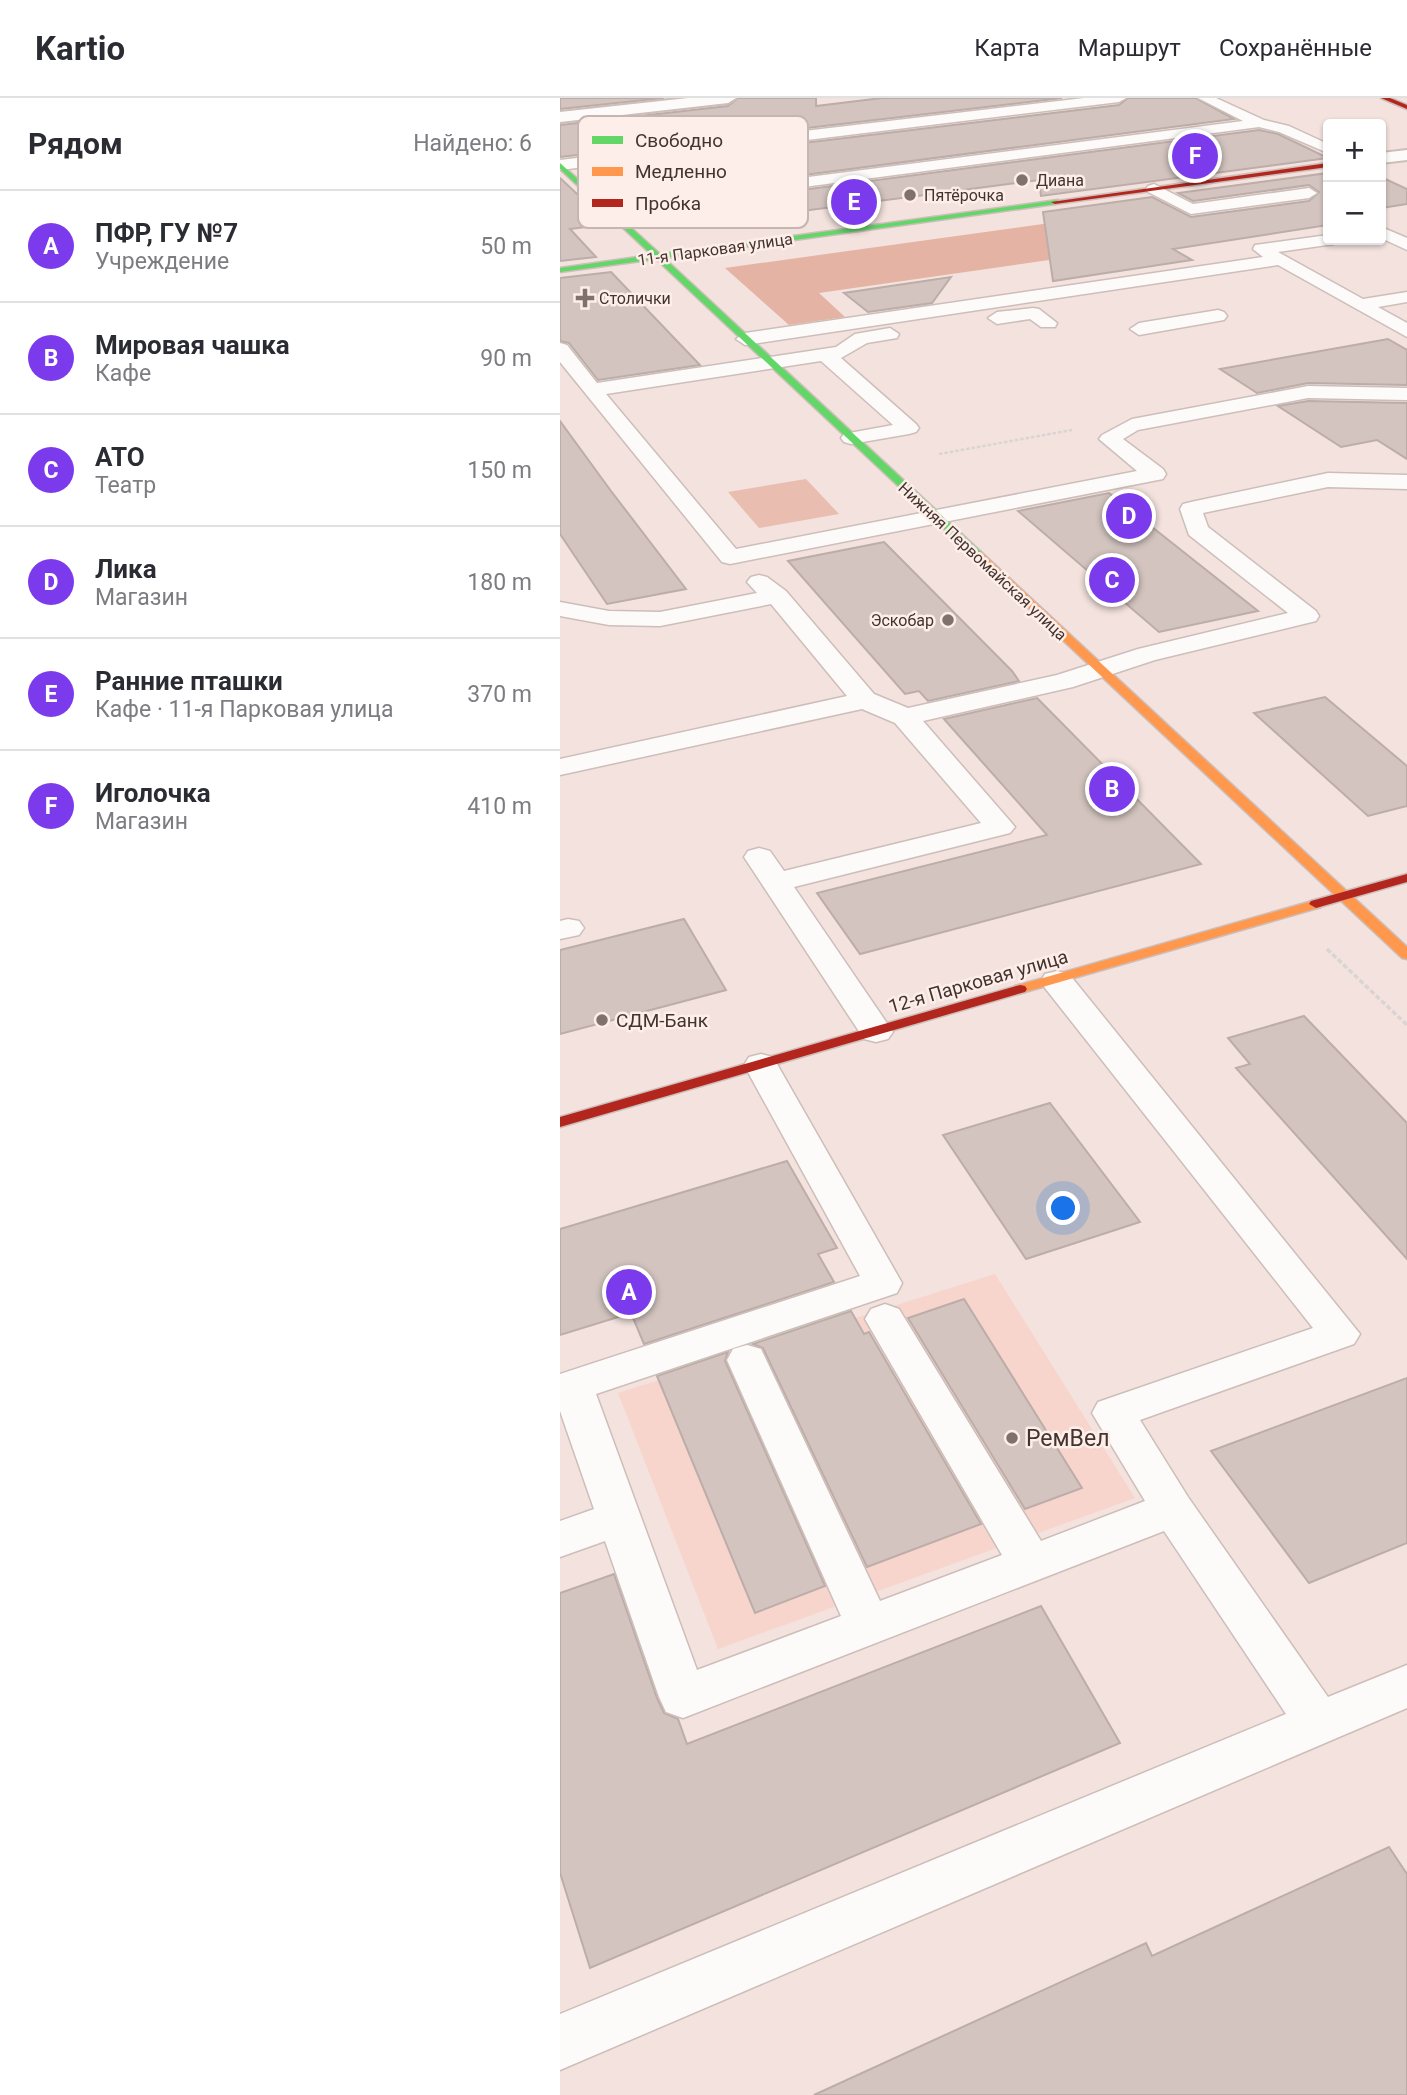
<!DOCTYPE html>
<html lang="ru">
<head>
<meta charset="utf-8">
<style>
  :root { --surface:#fff; --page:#f7f7f7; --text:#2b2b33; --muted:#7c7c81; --line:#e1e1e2; --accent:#7c3aed }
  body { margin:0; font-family:Roboto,sans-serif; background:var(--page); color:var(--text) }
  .controls { position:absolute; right:21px; top:21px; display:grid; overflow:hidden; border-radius:7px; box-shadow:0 2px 5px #0004 }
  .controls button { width:63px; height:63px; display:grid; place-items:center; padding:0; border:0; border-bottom:2px solid var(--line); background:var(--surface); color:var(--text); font:35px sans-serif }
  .you { position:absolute; left:504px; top:1111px; width:24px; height:24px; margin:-18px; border:5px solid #fff; border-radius:50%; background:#1a73e8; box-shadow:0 0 0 10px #1a73e833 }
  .badge { display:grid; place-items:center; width:46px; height:46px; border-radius:50%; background:var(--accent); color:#fff; font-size:23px; font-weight:700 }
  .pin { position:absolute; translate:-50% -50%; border:4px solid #fff; box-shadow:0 2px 7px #0006 }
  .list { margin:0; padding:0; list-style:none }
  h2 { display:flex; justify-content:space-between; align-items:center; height:91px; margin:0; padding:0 28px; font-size:30px }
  h2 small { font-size:23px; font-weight:400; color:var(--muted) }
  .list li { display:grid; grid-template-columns:46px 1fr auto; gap:21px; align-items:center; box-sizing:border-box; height:112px; padding:0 28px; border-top:2px solid var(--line) }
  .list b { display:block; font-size:26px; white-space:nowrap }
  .list p { margin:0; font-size:23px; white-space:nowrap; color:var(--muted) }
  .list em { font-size:23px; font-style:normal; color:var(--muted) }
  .map { position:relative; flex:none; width:847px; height:1997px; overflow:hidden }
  header { display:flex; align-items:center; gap:42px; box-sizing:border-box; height:98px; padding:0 35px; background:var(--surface); border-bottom:2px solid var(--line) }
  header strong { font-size:33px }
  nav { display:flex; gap:38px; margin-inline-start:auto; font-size:24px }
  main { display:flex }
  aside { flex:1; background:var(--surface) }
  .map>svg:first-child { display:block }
</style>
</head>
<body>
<header>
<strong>Kartio</strong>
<nav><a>Карта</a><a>Маршрут</a><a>Сохранённые</a></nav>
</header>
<main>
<aside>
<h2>Рядом<small>Найдено: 6</small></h2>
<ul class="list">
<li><span class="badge">A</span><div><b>ПФР, ГУ №7</b><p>Учреждение</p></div><em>50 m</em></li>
<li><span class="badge">B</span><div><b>Мировая чашка</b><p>Кафе</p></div><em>90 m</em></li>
<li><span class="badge">C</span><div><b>АТО</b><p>Театр</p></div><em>150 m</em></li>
<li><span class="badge">D</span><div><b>Лика</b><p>Магазин</p></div><em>180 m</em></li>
<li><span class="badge">E</span><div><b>Ранние пташки</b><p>Кафе · 11-я Парковая улица</p></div><em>370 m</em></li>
<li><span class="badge">F</span><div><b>Иголочка</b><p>Магазин</p></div><em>410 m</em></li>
</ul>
</aside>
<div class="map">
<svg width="847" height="1997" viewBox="0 0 847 1997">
  <rect width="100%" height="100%" fill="#f3e2dd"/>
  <path fill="#f7d5cc" d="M435,1176L575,1400L158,1551L58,1295Z"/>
  <path fill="#e9bdb0" d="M246,381L279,416L199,430L168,394Z"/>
  <path fill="#e5b3a4" d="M584,112L635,141L259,195L285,219L229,227L165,170Z"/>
  <g fill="#d3c4bf" stroke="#bcada9" stroke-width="2">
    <path d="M0,0H104L0,11Z"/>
    <path d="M178,0H256V8L322,0H502L0,59V27L168,8Z"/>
    <path d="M568,0H636L674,21L52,102L20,72L559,7Z"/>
    <path d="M699,32L718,36L768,60L481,98L479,82L128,128L116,117L74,123L66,115Z"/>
    <path d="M768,75V127L613,151L632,162L493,183L483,114L592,99L631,119L749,103L759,94L749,87L633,103L618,95Z"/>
    <path d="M821,79L847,91V106L821,110Z"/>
    <path d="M0,80L49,126L10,131L36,159L0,163Z"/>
    <path d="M51,174L140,267L38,282L9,245L0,243V180Z"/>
    <path d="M391,179L372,205L308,214L284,195Z"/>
    <path d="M828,241L847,252V287L748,285L697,295L660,271Z"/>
    <path d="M748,303L847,305V361L817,342L781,349L718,308Z"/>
    <path d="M0,323L51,393L126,491L47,506L0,436Z"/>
    <path d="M549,395L698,513L599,534L458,413Z"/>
    <path d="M324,444L452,573L459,583L368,603L359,593L345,596L228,463Z"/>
    <path d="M765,599L847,668V708L808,718L694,615Z"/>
    <path d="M477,600L641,766L300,856L257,795L487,737L384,621Z"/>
    <path d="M124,821L166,892L0,936V852Z"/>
    <path d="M744,918L847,1025V1161L676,970L690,966L668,940Z"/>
    <path d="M490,1005L580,1124L466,1161L383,1037Z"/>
    <path d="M227,1063L277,1150L258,1156L274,1184L84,1246L71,1215L0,1237V1131Z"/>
    <path d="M404,1201L522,1390L465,1411L348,1220Z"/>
    <path d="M291,1213L304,1236L309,1234L421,1426L307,1469L203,1250L193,1246Z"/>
    <path d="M168,1254L165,1263L265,1488L195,1515L97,1278Z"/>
    <path d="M847,1280V1445L749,1485L651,1353Z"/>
    <path d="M54,1476L97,1600L104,1615L118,1621L127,1646L481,1508L560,1645L30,1870L0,1775V1495Z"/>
    <path d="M829,1749L847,1776V1997H254L586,1845L592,1858Z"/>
  </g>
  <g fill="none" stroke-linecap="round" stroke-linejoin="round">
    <g stroke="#cdbeba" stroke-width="3">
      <g id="lane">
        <path d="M524,0H566L559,4L0,72V62Z"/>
        <path d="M638,0H656L704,22L729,28L768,46V55L719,34L699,29L46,115L38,110L46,105L683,23Z"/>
        <path d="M594,86L633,106L749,90L757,95L749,100L631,116L588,94L586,91L588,88Z"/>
        <path d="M821,129L847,140V152L821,140Z"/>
        <path d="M768,137V142H776L774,146L718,154L803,201L847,194V204L818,209L847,225V239L718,167L185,247L176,241L185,235L703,159L693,151L695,147Z"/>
        <path d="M473,210L479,211L497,225L495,229H481L470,221L437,226L428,220L437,214Z"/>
        <path d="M658,212L664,214L667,218L664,222L579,237L570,231L579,225Z"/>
        <path d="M330,230L339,236L337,240L307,245L281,260L356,326L359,330L356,334L349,336L291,346L284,344L281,340L284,336L333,327L261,263L46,296L176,451L577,373L539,341L542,337L572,321L748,288L847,290V302L748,300L578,332L563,341L603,371L606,376L603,381L170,466L162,464L0,264V245L7,247L37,285L276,249L295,236Z"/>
        <path d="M768,375L847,377V391L768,389L643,415L648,429L756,513L759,518L756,523L595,562L513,589L363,623L450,723L455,729L450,735L234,789L333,934L328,941L316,944L304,941L184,759L188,753L199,750L210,753L224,773L421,725L335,625L302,611L0,677V661L287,598L211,506L100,528L49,527L0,518V504L49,513L100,514L197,495L187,484L191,479L199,477L207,479L226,493L314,596L348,610L497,577L578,551L728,515L629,437L620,411L623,406L631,404Z"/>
        <path d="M8,821L19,823L24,830L19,837L0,841V823Z"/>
        <path d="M497,873L509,876L800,1236L794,1246L580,1322L628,1399L768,1599L847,1567V1610L0,1972V1916L726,1616L604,1433L123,1620L106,1614L99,1599L45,1443L0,1459V1423L34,1411L0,1313V1276L300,1178L184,967L189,959L201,956L213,959L342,1185L337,1195L36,1296L137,1572L281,1518L167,1262L173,1251L187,1247L201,1251L320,1503L442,1457L305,1221L311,1211L325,1206L339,1211L481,1443L585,1403L532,1315L538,1304L753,1230L485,890L481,883L485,876Z"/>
      </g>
    </g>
    <g stroke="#cdbeba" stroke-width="4">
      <g id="street">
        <path d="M128,0H176L168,5L0,24V14Z"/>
        <path d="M847,52V62L821,65V55Z"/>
      </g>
    </g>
    <g stroke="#cdbeba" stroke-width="3">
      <path id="fast" d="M0,65L100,156L498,102L495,106L104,160L421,454V458H413L96,161L0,174V170L92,157L0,71Z"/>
    </g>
    <g stroke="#cdbeba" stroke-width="3">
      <g id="slow">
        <path d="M413,454H421L847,849V861L842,860L413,458Z"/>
        <path d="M756,802L761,803L763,806L761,809L465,894L460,895L453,891L455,888Z"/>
      </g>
    </g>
    <g stroke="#cdbeba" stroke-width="3">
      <g id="jam">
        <path d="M821,0H830L847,7V11Z"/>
        <path d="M768,65V69L495,106L491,104Z"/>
        <path d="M847,776V784L756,810L749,806L751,803Z"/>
        <path d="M460,887L465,888L467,891L465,894L0,1029V1019Z"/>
      </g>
    </g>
    <path stroke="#dad4d3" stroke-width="2.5" stroke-dasharray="3.5 2" stroke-linecap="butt" d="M379,356L512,332"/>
    <path stroke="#dad4d3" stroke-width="3.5" stroke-dasharray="5 2.5" stroke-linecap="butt" d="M767,851L847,927"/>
    <use href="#lane" fill="#fdfbfa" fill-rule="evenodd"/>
    <use href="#street" fill="#fdfbfa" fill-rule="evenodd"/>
    <use href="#fast" fill="#63d668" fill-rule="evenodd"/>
    <use href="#slow" fill="#ff974d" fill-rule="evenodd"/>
    <use href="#jam" fill="#b3261e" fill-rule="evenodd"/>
  </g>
  <g fill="#81716c" stroke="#feeee9" stroke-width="2.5">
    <circle cx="462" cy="82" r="7"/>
    <circle cx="350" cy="97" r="7"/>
    <path d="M21.5 189.5h7v7h7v7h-7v7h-7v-7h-7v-7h7z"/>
    <circle cx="388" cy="522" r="7"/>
    <circle cx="42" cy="922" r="7"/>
    <circle cx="452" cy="1340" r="7"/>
  </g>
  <g text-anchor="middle" stroke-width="5" stroke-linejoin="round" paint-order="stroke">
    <g font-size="16" fill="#43342f" stroke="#feeee9" text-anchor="start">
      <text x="476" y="88">Диана</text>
      <text x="364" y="103">Пятёрочка</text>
      <text x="39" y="206">Столички</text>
      <text x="374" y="528" text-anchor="end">Эскобар</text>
    </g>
    <g font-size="16" fill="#43342f" stroke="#feeee9">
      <text transform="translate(155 151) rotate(-8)" y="6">11-я Парковая улица</text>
      <text transform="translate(423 463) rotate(43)" y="6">Нижняя Первомайская улица</text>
    </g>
    <g font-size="19" fill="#43342f" stroke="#feeee9">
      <text transform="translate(418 883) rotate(-16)" y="7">12-я Парковая улица</text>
    </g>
    <g font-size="19" fill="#43342f" stroke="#feeee9" text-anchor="start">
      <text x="56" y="929">СДМ-Банк</text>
    </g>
    <g font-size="23" fill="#43342f" stroke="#feeee9" text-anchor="start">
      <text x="466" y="1348">РемВел</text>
    </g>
  </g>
  <rect x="18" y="18" width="230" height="112" rx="10" fill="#feeee9" stroke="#c6b6b1" stroke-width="2"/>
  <rect x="32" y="38" width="31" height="8" fill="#63d668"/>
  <rect x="32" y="69" width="31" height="9" fill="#ff974d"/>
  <rect x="32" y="101" width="31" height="8" fill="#b3261e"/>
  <g font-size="19" fill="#43342f">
    <text x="75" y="49">Свободно</text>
    <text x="75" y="80">Медленно</text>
    <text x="75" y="112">Пробка</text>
  </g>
</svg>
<div class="controls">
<button>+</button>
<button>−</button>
</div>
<div class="you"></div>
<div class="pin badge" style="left:69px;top:1194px">A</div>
<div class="pin badge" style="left:552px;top:691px">B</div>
<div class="pin badge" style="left:552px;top:482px">C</div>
<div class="pin badge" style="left:569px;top:418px">D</div>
<div class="pin badge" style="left:294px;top:104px">E</div>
<div class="pin badge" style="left:635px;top:58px">F</div>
</div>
</main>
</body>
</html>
